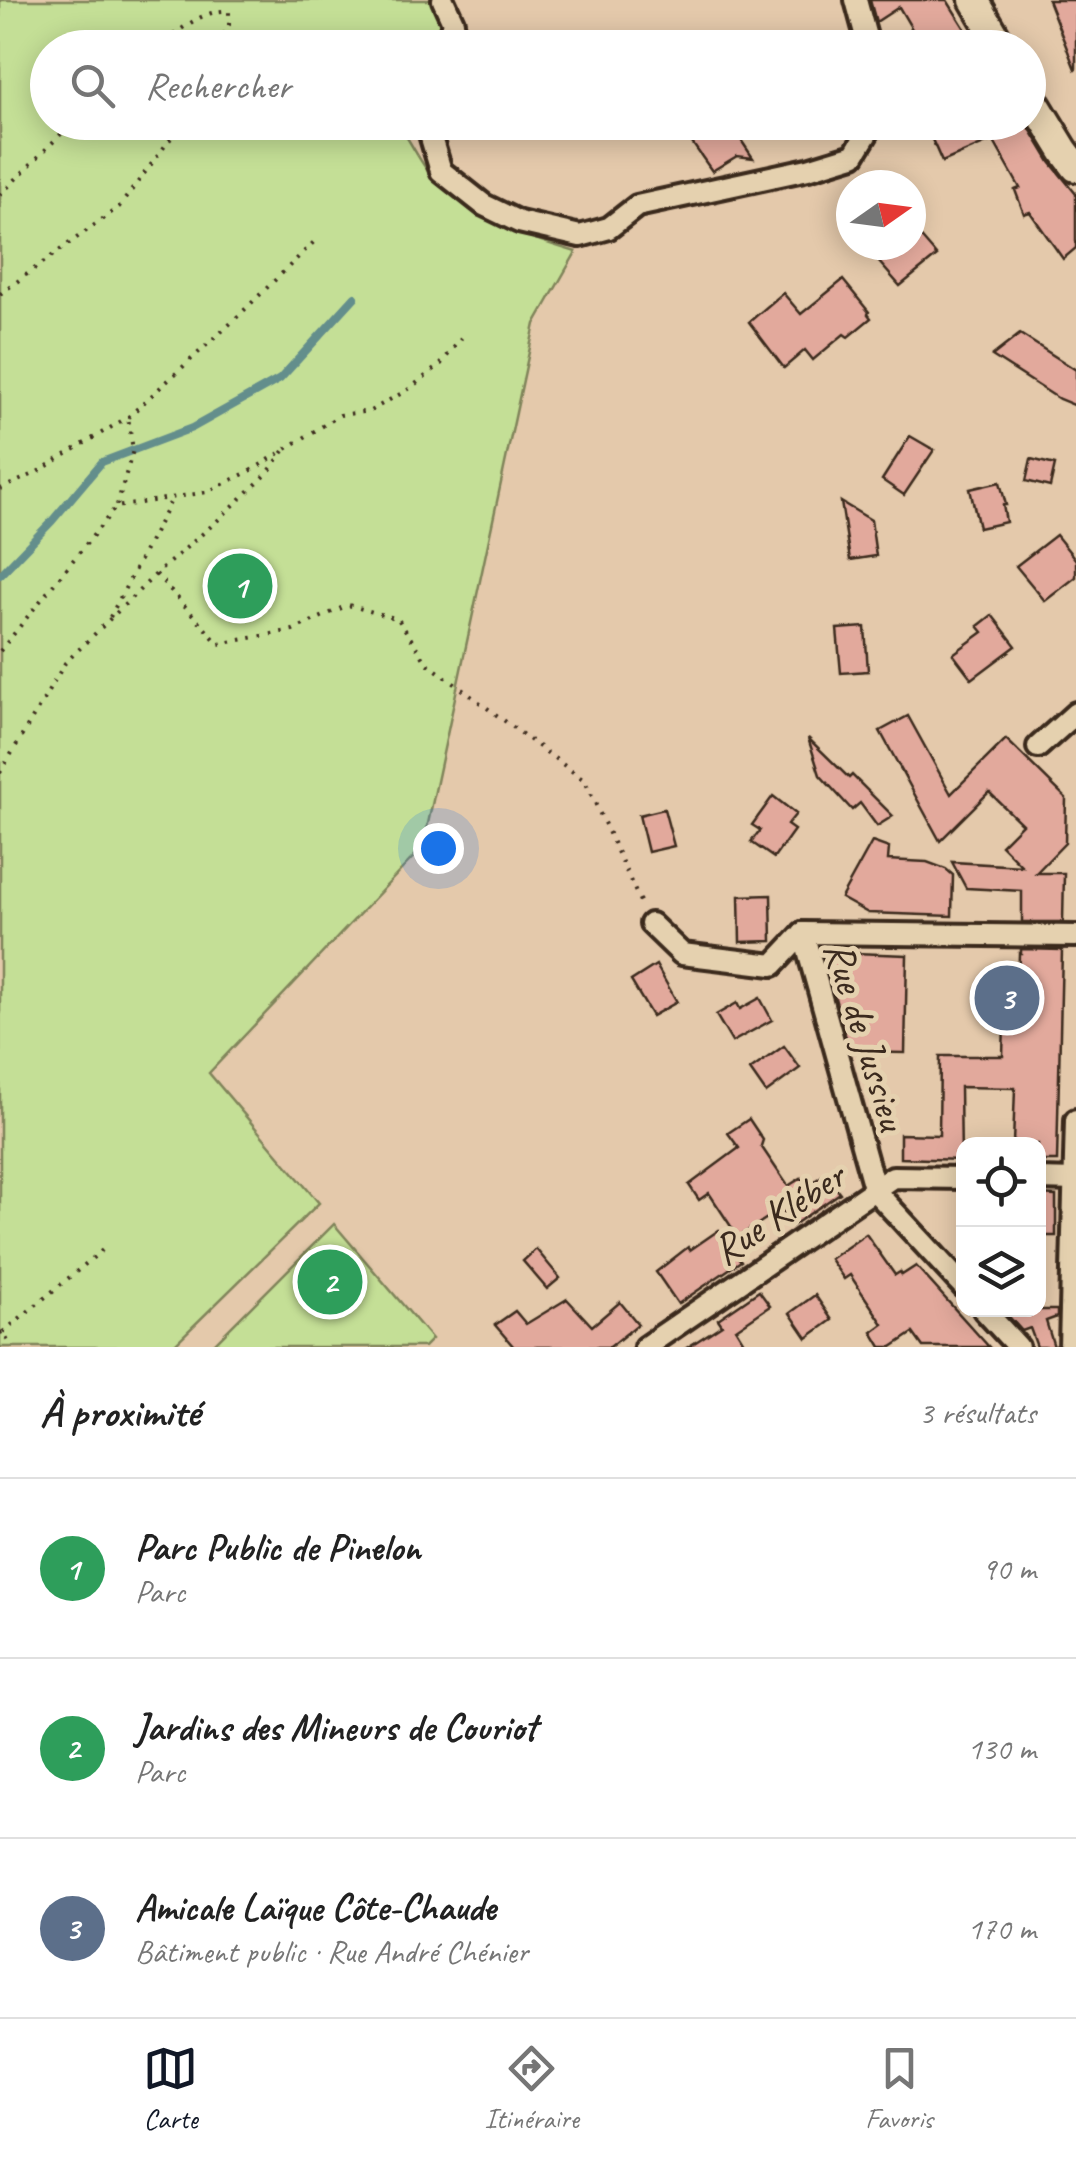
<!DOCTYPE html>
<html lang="fr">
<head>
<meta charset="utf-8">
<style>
  :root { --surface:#fff; --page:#f2f2f2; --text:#222; --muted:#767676; --line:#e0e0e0; --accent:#111827 }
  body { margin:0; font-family:Caveat,sans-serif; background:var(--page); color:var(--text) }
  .controls { position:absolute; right:30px; bottom:30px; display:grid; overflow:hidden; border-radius:20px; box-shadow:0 5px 25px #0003 }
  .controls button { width:90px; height:90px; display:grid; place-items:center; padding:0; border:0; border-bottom:2px solid var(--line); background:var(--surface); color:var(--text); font:50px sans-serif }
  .compass { position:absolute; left:836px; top:170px; width:90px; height:90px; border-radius:50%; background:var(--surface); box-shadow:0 5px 25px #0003; rotate:76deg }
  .you { position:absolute; left:438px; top:848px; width:35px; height:35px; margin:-25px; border:8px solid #fff; border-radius:50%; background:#1a73e8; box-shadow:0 0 0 15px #1a73e833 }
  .badge { display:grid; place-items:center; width:65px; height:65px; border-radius:50%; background:var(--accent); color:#fff; font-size:32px; font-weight:700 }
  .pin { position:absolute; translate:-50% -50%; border:5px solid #fff; box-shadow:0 2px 10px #0006 }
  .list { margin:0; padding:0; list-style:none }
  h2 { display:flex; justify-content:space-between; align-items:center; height:130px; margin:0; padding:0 40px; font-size:42px }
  h2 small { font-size:32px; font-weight:400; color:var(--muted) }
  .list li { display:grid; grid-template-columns:65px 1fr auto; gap:30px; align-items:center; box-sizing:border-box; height:180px; padding:0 40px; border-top:2px solid var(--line) }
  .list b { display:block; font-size:38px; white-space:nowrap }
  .list p { margin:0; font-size:32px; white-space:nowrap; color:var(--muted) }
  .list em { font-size:32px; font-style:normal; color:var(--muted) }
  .icon { flex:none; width:55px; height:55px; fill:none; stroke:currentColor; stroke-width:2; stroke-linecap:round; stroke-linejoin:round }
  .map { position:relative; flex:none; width:1076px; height:1347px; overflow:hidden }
  .search { position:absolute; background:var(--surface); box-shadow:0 5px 25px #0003; left:30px; right:30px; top:30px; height:110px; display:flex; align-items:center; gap:25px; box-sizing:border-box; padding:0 35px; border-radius:55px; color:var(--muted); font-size:38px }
  .sheet { height:670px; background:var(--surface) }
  nav { display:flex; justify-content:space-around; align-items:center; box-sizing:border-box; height:140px; border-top:2px solid var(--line); background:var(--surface); font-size:28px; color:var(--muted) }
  nav a { display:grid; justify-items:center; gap:5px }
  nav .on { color:var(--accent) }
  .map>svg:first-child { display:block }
</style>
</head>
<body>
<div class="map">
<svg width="1076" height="1347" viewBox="0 0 1076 1347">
  <rect width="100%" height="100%" fill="#e4c9ab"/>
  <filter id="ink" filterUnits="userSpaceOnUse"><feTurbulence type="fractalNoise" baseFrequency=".01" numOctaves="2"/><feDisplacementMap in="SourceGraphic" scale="20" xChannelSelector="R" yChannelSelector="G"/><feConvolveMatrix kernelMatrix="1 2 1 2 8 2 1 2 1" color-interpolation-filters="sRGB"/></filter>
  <g filter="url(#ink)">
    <g fill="#c4df96" stroke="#80845a" stroke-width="2.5">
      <path d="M0,0H434L443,21L436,47L48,48V122L412,123L404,133C414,148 423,167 435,180C477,221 522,236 576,252L535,324L423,847L209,1073L319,1203L172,1347H0Z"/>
      <path d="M334,1224L432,1339L424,1347H211Z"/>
    </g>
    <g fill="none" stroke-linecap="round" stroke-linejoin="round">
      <path stroke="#648e8c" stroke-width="8" d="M0,575L52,521L102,462L192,428L280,379L355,297"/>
    </g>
    <g fill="#e2a99c" stroke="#3b2a1e" stroke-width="2.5">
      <path d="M870,0H947L977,48H923L899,7L876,22Z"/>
      <path d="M1048,0H1076V68L1075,69Z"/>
      <path d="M720,122H729L753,158L737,156L712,171L690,140Z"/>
      <path d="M938,122H1026L1050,162L1076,194V248L1063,259L1030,212L1024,214L1015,190L1020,188L993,140L942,162L927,128Z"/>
      <path d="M911,226L937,256L900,286L864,245H911Z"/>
      <path d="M843,280L869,312L868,314L871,318L848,337L844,334L813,360L805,350L784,368L749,322L783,293L801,314Z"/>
      <path d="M1020,334L1076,370V406L1059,399L992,356Z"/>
      <path d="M910,436L934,450L904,495L882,480Z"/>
      <path d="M1031,459L1055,465L1050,487L1026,481Z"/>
      <path d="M1000,482L1006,505H1003L1006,522L979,528L970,489Z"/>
      <path d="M841,502L871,520L876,556L850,560Z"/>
      <path d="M1056,535L1076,560V577L1045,601L1016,566Z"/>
      <path d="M992,615L1016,646L972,679L953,654L983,632L978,626Z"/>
      <path d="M865,627L868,671L841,673L837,629Z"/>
      <path d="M908,716L951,794L1006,739L1066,798L1065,843L1036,873H1064L1063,922H1022V891L966,888L952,862L1022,866L1001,845L1022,824L989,792L940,841L880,731Z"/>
      <path d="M808,738L849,778L852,775L893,816L877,826L860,803L852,810L820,775Z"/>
      <path d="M773,796L796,814L787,825L794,830L774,858L751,842L760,830L752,825Z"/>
      <path d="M664,809L674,846L648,852L639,815Z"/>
      <path d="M872,842L889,848L888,860L927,862L946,869L953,875L952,916L868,913L841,898Z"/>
      <path d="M771,895L772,941L740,942L739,896Z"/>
      <path d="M1021,949L1062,950L1057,1161H1038V1144H1013L1015,1088L960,1087L961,1160L900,1158V1134L939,1135L940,1056H1003L1004,1022H1017L1019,953H1021Z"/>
      <path d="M854,953L907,955L905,1053L850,1052L825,962L826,959L854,958Z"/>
      <path d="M656,965L677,1002L652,1016L631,981Z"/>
      <path d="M760,998L772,1020L732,1042L716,1015L737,1003L740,1009Z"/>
      <path d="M784,1046L800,1068L766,1093L750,1070Z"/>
      <path d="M749,1119L763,1140L761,1146L788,1186L801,1178L807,1186L825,1174L840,1193L792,1226L781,1209L738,1237L709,1193L699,1200L689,1185L739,1148L728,1133Z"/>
      <path d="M1038,1195L1056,1196V1236H1038Z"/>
      <path d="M719,1230L741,1261L678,1304L656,1272L688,1247L690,1250Z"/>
      <path d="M866,1234L895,1275L900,1272L902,1275L916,1266L989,1347H923L913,1333L892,1347H881L872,1332L883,1324L850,1275L844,1279L830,1259Z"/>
      <path d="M536,1249L560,1278L547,1289L523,1261Z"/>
      <path d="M759,1291L770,1306L736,1329L747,1347H688L722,1325L718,1319Z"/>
      <path d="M815,1295L832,1320L807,1338L790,1313Z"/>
      <path d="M567,1299L592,1326L620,1302L638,1324L610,1347H514L495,1325L515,1311L526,1324Z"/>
      <path d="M1003,1310H1057V1317L1046,1321L1054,1347H1037L1030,1328L1022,1331Z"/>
    </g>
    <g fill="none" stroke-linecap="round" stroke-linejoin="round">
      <g stroke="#3b2a1e" stroke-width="28">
        <g id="street">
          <path d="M443,0L453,22L446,48"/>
          <path d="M856,0L869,48"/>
          <path d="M431,122L429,131L441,171L484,205L519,222L580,236L609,228L637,206L808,169L854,155L874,122"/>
          <path d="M1038,747L1076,713"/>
          <path d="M651,924L682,954L773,965L803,933"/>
          <path d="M803,933L875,1191L964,1287"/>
          <path d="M803,933L1076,936"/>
          <path d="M1038,1179L1076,1180"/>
          <path d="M984,1310L1018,1347"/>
          <path d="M645,1347L893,1177L964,1178"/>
          <path d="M1070,1347L1076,1120"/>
        </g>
      </g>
      <g stroke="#3b2a1e" stroke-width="35">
        <g id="secondary">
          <path d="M974,0L1002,48"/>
          <path d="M1028,92L1064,151L1076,167"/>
        </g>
      </g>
      <g stroke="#3b2a1e" stroke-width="4" stroke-dasharray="2.5 8" stroke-linecap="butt">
        <path d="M157,48C177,32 203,9 229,11V25L216,48"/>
        <path d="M0,195L73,122"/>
        <path d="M0,294L119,207L183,122"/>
        <path d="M0,489L34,474L128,417L231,323L317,239"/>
        <path d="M117,505L133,450L128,417"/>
        <path d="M156,574L219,644L293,630L348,605L398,619L427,663L585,781L642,906"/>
        <path d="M110,617L173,497"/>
        <path d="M0,651L116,507L207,492L254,469L340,415L370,411L409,389L441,364L462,337"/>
        <path d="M0,773L65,663L156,574L217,521L267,474L284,451"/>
        <path d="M3,1332L105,1248"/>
        <path d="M0,1333L3,1332L11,1347"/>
      </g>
      <use href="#street" stroke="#e5d1af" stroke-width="20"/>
      <use href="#secondary" stroke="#e5d1af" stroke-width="28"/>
    </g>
  </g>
  <g text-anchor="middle" stroke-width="10" stroke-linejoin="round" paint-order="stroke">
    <g font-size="42" fill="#3b2a1e" stroke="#e5d1af">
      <text transform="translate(867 1035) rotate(73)" y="15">Rue de Jussieu</text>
      <text transform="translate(778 1212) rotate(-34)" y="15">Rue Kléber</text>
    </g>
  </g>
</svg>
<div class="controls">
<button><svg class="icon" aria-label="locate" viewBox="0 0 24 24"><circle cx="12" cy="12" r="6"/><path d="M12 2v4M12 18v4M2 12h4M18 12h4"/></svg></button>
<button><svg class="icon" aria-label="layers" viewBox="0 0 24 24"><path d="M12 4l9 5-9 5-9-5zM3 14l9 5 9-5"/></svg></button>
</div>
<svg class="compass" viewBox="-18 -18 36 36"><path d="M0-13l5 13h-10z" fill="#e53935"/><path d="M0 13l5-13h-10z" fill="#767676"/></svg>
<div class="you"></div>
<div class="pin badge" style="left:240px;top:586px;background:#2e9e5b">1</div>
<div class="pin badge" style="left:330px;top:1282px;background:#2e9e5b">2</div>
<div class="pin badge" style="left:1007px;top:998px;background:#5c6f8a">3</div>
<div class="search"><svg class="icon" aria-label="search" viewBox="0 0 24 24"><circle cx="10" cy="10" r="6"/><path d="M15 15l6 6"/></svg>Rechercher</div>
</div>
<section class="sheet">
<h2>À proximité<small>3 résultats</small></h2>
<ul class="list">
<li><span class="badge" style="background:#2e9e5b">1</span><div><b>Parc Public de Pinelon</b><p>Parc</p></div><em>90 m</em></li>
<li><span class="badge" style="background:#2e9e5b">2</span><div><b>Jardins des Mineurs de Couriot</b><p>Parc</p></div><em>130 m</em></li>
<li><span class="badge" style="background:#5c6f8a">3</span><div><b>Amicale Laïque Côte-Chaude</b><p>Bâtiment public · Rue André Chénier</p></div><em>170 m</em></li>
</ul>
</section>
<nav>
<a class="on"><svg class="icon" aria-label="map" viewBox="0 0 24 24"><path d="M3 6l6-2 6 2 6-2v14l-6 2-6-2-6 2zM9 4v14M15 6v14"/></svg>Carte</a>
<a><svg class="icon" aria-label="directions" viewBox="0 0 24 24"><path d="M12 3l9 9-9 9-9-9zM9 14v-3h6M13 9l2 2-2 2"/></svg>Itinéraire</a>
<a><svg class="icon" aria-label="saved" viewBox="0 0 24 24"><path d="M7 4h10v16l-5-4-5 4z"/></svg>Favoris</a>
</nav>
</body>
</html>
